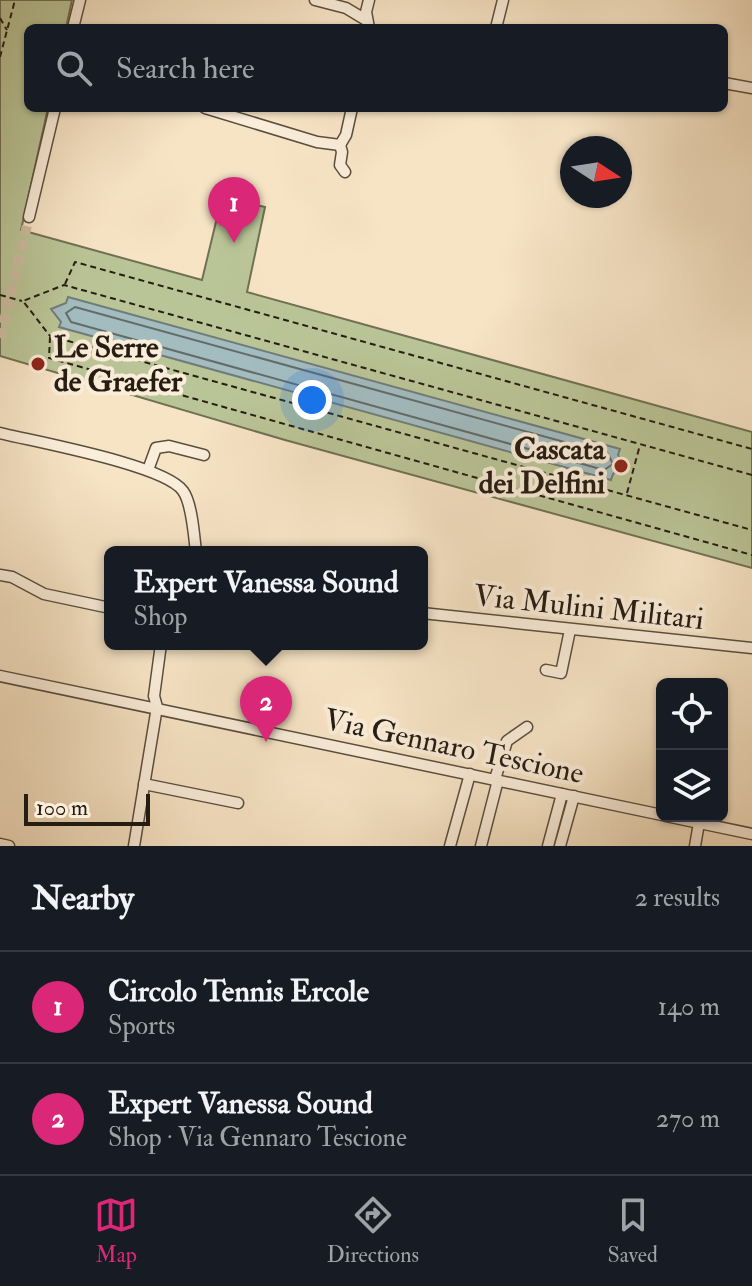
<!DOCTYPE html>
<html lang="en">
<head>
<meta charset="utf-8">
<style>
  :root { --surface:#171b24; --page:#242831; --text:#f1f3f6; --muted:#9ea1a6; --line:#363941; --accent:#db2777 }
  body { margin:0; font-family:"IM FELL Double Pica",serif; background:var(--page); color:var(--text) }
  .controls { position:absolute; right:24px; bottom:24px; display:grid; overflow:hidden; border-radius:12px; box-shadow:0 2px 6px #0004 }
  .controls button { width:72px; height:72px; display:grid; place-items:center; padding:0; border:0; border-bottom:2px solid var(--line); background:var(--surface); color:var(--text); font:40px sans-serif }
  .compass { position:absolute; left:560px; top:136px; width:72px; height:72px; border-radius:50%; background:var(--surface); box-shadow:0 2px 6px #0004; rotate:102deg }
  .scale { position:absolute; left:24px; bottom:20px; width:126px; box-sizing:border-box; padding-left:8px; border:4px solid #251c12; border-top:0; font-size:22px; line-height:28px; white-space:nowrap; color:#251c12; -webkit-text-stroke:6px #faedd9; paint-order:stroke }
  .you { position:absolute; left:312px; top:400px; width:28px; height:28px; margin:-20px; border:6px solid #fff; border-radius:50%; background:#1a73e8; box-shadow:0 0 0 12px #1a73e833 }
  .badge { display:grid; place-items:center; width:52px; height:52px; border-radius:50%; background:var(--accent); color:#fff; font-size:26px; font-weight:700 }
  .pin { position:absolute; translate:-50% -66px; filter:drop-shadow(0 2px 4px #0008) }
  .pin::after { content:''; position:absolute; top:42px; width:28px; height:24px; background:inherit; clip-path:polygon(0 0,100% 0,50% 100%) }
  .popup { position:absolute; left:104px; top:546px; width:324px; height:104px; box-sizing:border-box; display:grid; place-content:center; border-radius:12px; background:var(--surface); filter:drop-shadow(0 2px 6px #0005); font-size:26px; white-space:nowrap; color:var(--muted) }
  .popup b { font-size:30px; color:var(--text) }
  .popup::after { content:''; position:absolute; left:50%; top:100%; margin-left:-16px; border:16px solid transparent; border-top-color:var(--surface) }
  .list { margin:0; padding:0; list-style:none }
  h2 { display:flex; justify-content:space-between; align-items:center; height:104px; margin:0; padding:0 32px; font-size:34px }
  h2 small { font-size:26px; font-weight:400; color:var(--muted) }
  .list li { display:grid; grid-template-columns:52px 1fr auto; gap:24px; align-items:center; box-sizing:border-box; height:112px; padding:0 32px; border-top:2px solid var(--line) }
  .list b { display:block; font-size:30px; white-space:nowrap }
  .list p { margin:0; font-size:26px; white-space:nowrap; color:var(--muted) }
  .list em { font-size:26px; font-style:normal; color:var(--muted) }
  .icon { flex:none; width:44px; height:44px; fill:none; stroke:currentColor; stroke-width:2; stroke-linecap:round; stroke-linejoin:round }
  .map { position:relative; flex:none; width:752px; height:846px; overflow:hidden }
  .search { position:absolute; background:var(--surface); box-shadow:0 2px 6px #0004; left:24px; right:24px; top:24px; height:88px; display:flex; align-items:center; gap:20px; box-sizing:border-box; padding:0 28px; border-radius:12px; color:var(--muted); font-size:30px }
  .sheet { height:328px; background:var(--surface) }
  nav { display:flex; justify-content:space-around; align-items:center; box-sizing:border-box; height:112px; border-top:2px solid var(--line); background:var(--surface); font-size:22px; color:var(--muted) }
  nav a { display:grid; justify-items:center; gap:4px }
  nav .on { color:var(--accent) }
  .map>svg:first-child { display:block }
</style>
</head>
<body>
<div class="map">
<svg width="752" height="846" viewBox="0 0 752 846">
  <rect width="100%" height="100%" fill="#f7e4c5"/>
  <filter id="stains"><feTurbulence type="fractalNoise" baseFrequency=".0025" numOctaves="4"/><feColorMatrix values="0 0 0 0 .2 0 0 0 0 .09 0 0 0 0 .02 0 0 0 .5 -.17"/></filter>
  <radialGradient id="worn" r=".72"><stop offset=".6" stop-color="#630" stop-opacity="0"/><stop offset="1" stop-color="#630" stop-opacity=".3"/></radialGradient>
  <path fill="#bac597" stroke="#707054" stroke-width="2" d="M0,0H72L66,28H28V108H48L21,230L202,280L222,197L265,207L247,292L752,432V568L285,440L0,356Z"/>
  <path fill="#a2bcc0" stroke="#707c7a" stroke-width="2" d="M68,297L620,449L618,455L621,460V467L613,474L611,480L59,327L61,322L51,309L66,303Z"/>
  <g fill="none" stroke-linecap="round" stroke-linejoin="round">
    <path stroke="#646c69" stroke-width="2" d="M75,307L608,454L613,464L604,470L71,322L66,313Z"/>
    <path stroke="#cdbca1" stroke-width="10" stroke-dasharray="10 5" stroke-linecap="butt" d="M0,338L29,217"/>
    <g stroke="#5a4e3f" stroke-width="13">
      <g id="minor">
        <path d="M315,0L346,8L366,20"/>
        <path d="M73,28L80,0"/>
        <path d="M369,28L366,12L369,0"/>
        <path d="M496,28L503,0"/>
        <path d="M724,83L752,88"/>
        <path d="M205,108L317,142L340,145"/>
        <path d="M340,145L346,135L352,108"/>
        <path d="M340,145L342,152L340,165L345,172"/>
        <path d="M29,217L55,108"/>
        <path d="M0,433C36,442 165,465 183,491C192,503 194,536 196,552"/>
        <path d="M148,470L156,448L169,446L204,455"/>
        <path d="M0,575L12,577L44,594L110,608"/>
        <path d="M422,613L752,648"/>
        <path d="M546,670L561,673L570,630"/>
        <path d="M0,676L662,815"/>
        <path d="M495,779L507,741L527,727"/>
        <path d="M144,784L238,803"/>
        <path d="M666,816L752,834"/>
        <path d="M0,844L9,846"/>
        <path d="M134,846L157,707L154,696L161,644"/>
        <path d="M450,846L470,774"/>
        <path d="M481,846L498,780"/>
        <path d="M548,846L562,794"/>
        <path d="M560,846L574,796"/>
        <path d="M695,846L699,823"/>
      </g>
    </g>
    <g stroke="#251c12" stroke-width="2" stroke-dasharray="6 4" stroke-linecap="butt">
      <path d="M0,18L7,30"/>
      <path d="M0,57L15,0"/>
      <path d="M65,284L75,262L752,449"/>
      <path d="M0,295L22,301"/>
      <path d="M50,337L49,358L752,555"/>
      <path d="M752,475L64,285L23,301L50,336L752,530"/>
      <path d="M627,493L640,445"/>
    </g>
    <use href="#minor" stroke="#faedd9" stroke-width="10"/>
  </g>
  <g fill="#8f2418" stroke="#faedd9" stroke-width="3">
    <circle cx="38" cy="364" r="8"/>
    <circle cx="621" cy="466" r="8"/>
  </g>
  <g text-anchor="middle" stroke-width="8" stroke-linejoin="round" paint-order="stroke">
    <g font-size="30" font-weight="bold" fill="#251c12" stroke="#faedd9" text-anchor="start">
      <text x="54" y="357">Le Serre<tspan x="54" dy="34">de Graefer</tspan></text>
      <text x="605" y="459" text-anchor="end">Cascata<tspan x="605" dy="34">dei Delfini</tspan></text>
    </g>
    <g font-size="30" fill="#251c12" stroke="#faedd9">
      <text transform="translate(589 607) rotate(6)" y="10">Via Mulini Militari</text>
      <text transform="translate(454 746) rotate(12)" y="10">Via Gennaro Tescione</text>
    </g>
  </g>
  <rect width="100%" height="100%" filter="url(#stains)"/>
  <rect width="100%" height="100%" fill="url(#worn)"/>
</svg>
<div class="controls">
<button><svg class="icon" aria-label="locate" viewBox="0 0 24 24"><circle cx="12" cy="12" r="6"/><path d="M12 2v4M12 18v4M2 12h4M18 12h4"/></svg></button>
<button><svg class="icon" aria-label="layers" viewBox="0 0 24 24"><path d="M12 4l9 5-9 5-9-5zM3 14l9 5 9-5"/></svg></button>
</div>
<svg class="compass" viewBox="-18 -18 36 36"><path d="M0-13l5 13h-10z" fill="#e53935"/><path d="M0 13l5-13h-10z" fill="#9ea1a6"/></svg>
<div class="scale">100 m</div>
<div class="you"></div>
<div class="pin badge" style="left:234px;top:243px">1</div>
<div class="pin badge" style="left:266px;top:742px">2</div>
<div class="popup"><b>Expert Vanessa Sound</b>Shop</div>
<div class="search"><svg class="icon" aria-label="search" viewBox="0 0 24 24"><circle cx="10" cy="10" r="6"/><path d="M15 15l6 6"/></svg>Search here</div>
</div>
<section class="sheet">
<h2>Nearby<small>2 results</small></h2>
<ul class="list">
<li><span class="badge">1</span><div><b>Circolo Tennis Ercole</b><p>Sports</p></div><em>140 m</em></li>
<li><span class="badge">2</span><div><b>Expert Vanessa Sound</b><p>Shop · Via Gennaro Tescione</p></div><em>270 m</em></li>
</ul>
</section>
<nav>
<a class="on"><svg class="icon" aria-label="map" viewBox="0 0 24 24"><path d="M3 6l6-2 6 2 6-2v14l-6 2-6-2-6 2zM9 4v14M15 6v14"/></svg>Map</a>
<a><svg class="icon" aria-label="directions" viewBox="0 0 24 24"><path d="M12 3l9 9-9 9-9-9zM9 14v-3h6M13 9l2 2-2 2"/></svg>Directions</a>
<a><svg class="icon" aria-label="saved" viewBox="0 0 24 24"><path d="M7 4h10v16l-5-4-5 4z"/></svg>Saved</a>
</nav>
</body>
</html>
